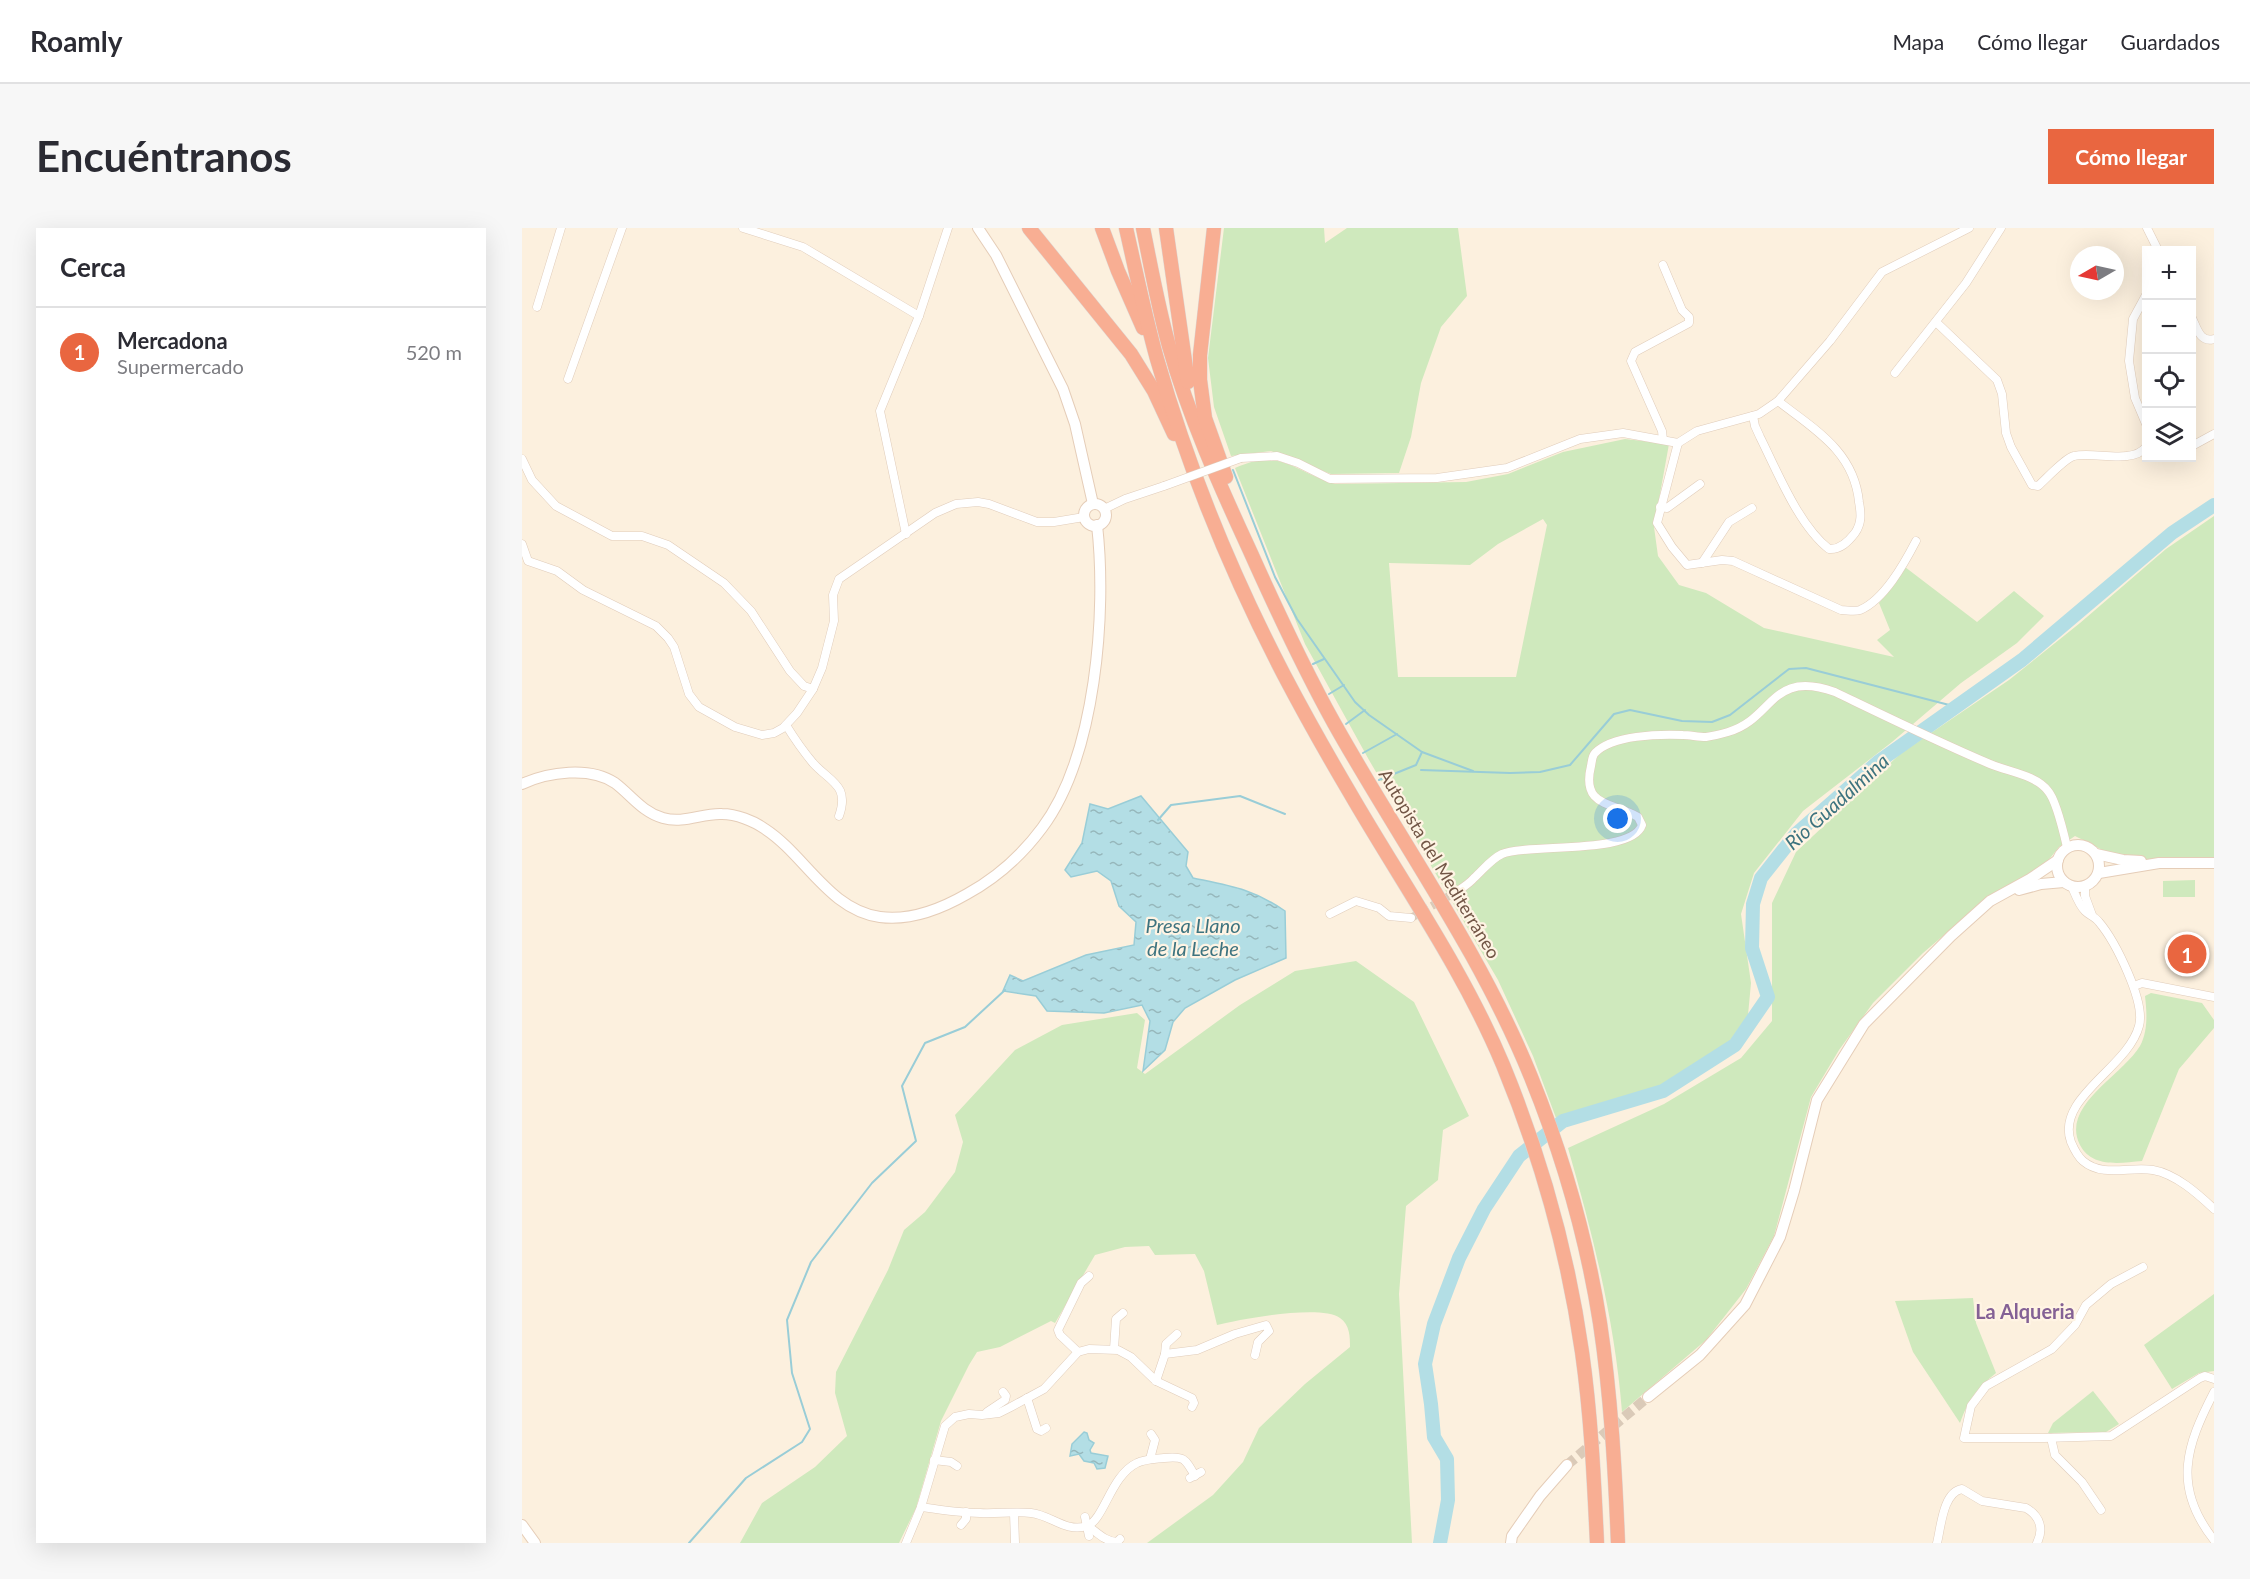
<!DOCTYPE html>
<html lang="es">
<head>
<meta charset="utf-8">
<style>
  :root { --surface:#fff; --page:#f7f7f7; --text:#2b2b33; --muted:#7c7c81; --line:#e1e1e2; --accent:#e96640 }
  body { margin:0; font-family:Lato,sans-serif; background:var(--page); color:var(--text) }
  .controls { position:absolute; right:18px; top:18px; display:grid; overflow:hidden; border-radius:0px; box-shadow:0 6px 24px #0002 }
  .controls button { width:54px; height:54px; display:grid; place-items:center; padding:0; border:0; border-bottom:2px solid var(--line); background:var(--surface); color:var(--text); font:30px sans-serif }
  .compass { position:absolute; left:1548px; top:18px; width:54px; height:54px; border-radius:50%; background:var(--surface); box-shadow:0 6px 24px #0002; rotate:261deg }
  .you { position:absolute; left:1096px; top:591px; width:21px; height:21px; margin:-15px; border:4px solid #fff; border-radius:50%; background:#1a73e8; box-shadow:0 0 0 9px #1a73e833 }
  .badge { display:grid; place-items:center; width:39px; height:39px; border-radius:50%; background:var(--accent); color:#fff; font-size:20px; font-weight:700 }
  .pin { position:absolute; translate:-50% -50%; border:3px solid #fff; box-shadow:0 2px 6px #0006 }
  .list { margin:0; padding:0; list-style:none }
  h2 { display:flex; justify-content:space-between; align-items:center; height:78px; margin:0; padding:0 24px; font-size:26px }
  h2 small { font-size:20px; font-weight:400; color:var(--muted) }
  .list li { display:grid; grid-template-columns:39px 1fr auto; gap:18px; align-items:center; box-sizing:border-box; height:90px; padding:0 24px; border-top:2px solid var(--line) }
  .list b { display:block; font-size:22px; white-space:nowrap }
  .list p { margin:0; font-size:20px; white-space:nowrap; color:var(--muted) }
  .list em { font-size:20px; font-style:normal; color:var(--muted) }
  .icon { flex:none; width:33px; height:33px; fill:none; stroke:currentColor; stroke-width:2; stroke-linecap:round; stroke-linejoin:round }
  .map { position:relative; flex:none; width:1692px; height:1315px; overflow:hidden; border-radius:0px }
  header { display:flex; align-items:center; gap:36px; box-sizing:border-box; height:84px; padding:0 30px; background:var(--surface); border-bottom:2px solid var(--line) }
  header strong { font-size:28px }
  nav { display:flex; gap:33px; margin-inline-start:auto; font-size:21px }
  .intro { display:flex; align-items:center; justify-content:space-between; box-sizing:border-box; height:144px; padding:0 36px }
  h1 { margin:0; font-size:42px }
  .button { padding:15px 27px; border-radius:0px; background:var(--accent); color:#fff; font-size:21px; font-weight:700 }
  main { display:flex; gap:36px; padding:0 36px }
  aside { flex:1; background:var(--surface); border-radius:0px; box-shadow:0 6px 24px #0002 }
  .map>svg:first-child { display:block }
</style>
</head>
<body>
<header>
<strong>Roamly</strong>
<nav><a>Mapa</a><a>Cómo llegar</a><a>Guardados</a></nav>
</header>
<div class="intro"><h1>Encuéntranos</h1><a class="button">Cómo llegar</a></div>
<main>
<aside>
<h2>Cerca<small></small></h2>
<ul class="list">
<li><span class="badge">1</span><div><b>Mercadona</b><p>Supermercado</p></div><em>520 m</em></li>
</ul>
</aside>
<div class="map">
<svg width="1692" height="1315" viewBox="0 0 1692 1315">
  <defs>
    <pattern id="water-ripples" width="26" height="14" patternUnits="userSpaceOnUse" patternTransform="scale(1.5)"><rect width="26" height="14" fill="#b3dee5"/><path d="M2 4q2-2 4 0t4 0M15 11q2-2 4 0t4 0" fill="none" stroke="#96b7bb"/></pattern>
  </defs>
  <rect width="100%" height="100%" fill="#fcf0de"/>
  <g fill="#cfe9bd" fill-rule="evenodd">
    <path d="M702,0H802L803,15L825,0H936L945,68L919,99L899,155L889,209L877,245L809,246L749,223L709,228L692,179L686,130Z"/>
    <path d="M1103,211L1147,216L1132,299L1136,328L1157,357L1184,365L1242,400L1372,429L1355,412L1368,402L1357,375L1383,339L1455,394L1492,363L1522,388L1495,415L1439,455L1370,514L1281,583L1232,645L1219,686L1229,755L1226,787L1205,817L1141,857L1034,890L1011,828L976,752L847,532L783,416L713,240C758,219 773,244 813,256L944,254L986,246L1041,224ZM1021,291L1025,297L994,449H876L867,335L948,337L976,316Z"/>
    <path d="M1692,288V630C1660,628 1626,636 1595,628C1582,624 1566,614 1553,608L1537,619L1521,639L1457,677L1401,725L1351,775L1317,822L1289,869L1252,1008L1224,1061L1184,1112L1100,1184C1093,1094 1071,1007 1046,920L1142,876L1219,830L1250,793V675L1274,624L1378,526L1487,452L1558,395L1644,321Z"/>
    <path d="M1673,652V669H1641V653Z"/>
    <path d="M834,733L892,774L947,888L921,902L916,952L884,978L877,1066L890,1315H625L691,1267L721,1234L737,1200L783,1156L828,1119C828,1109 828,1097 818,1090C799,1076 720,1091 695,1097L682,1043L673,1026L633,1027L627,1018L603,1019L573,1027L533,1095L529,1093L478,1119L455,1124L447,1137L419,1193L394,1280L377,1315H218L240,1275L293,1239L325,1208L313,1165L314,1144L366,1042L382,1002L403,984L433,944L441,914L433,887L493,822L540,797L615,785L623,792L615,840L623,846L718,777L773,743Z"/>
    <path d="M1629,765L1680,775L1692,792V800L1657,841L1620,933C1598,935 1570,940 1558,917C1538,878 1600,848 1618,818C1626,803 1625,785 1623,768Z"/>
    <path d="M1692,1066V1143L1677,1145L1650,1161L1622,1117Z"/>
    <path d="M1451,1070L1454,1095L1474,1145C1454,1161 1447,1171 1438,1195L1391,1124L1373,1073Z"/>
    <path d="M1571,1163L1597,1196L1584,1204L1526,1205L1531,1195Z"/>
  </g>
  <g fill="url(#water-ripples)" stroke="#99cdd7" stroke-width="1.5">
    <path d="M619,568L666,624L664,638L671,650C709,658 731,661 763,683L764,730L713,752L663,780L651,794L643,822L621,843L628,793L620,777L582,785L525,783L514,768L481,763L488,747L501,753L564,727L612,717L614,694L597,678L589,653L575,643L549,649L543,642L560,615L568,576L586,581Z"/>
    <path d="M562,1204L565,1205L567,1212L572,1215L568,1222L569,1225L586,1228L583,1240L575,1241L572,1235L562,1233L557,1226L548,1228L550,1216Z"/>
  </g>
  <g fill="none" stroke-linecap="round" stroke-linejoin="round">
    <g stroke="#99cdd7" stroke-width="2">
      <path d="M711,242L753,349L775,391L833,474L847,487L900,524L951,543"/>
      <path d="M791,436L802,431"/>
      <path d="M807,466L822,457"/>
      <path d="M824,496L843,482"/>
      <path d="M841,525L875,506"/>
      <path d="M899,542L988,545L1018,544L1048,537L1092,486L1108,482L1160,493L1190,494L1208,487L1267,441L1284,440L1435,479"/>
      <path d="M857,552L894,537L900,524"/>
      <path d="M636,592L649,577L718,568L763,586"/>
      <path d="M167,1315L224,1250L280,1214L288,1201L270,1145L265,1092L289,1034L350,955L394,913L380,858L403,815L443,799L483,762"/>
    </g>
    <path stroke="#b3dee5" stroke-width="14" d="M918,1315L926,1272L925,1231L912,1209L909,1176L903,1136L912,1096L937,1030L962,981L997,928L1041,893L1141,863L1213,817L1246,769L1230,720L1231,676L1239,650L1274,606L1356,534L1500,432L1650,305L1692,277"/>
    <path stroke="#dacab8" stroke-width="8" stroke-dasharray="8 4" stroke-linecap="butt" d="M889,690L934,664"/>
    <path stroke="#dacab8" stroke-width="10" stroke-dasharray="10 5" stroke-linecap="butt" d="M1045,1237L1126,1169"/>
    <g stroke="#e0ccba" stroke-width="9">
      <g id="street">
        <path d="M221,0L281,19L397,88"/>
        <path d="M1625,0L1636,22"/>
        <path d="M1624,67L1611,91L1607,133L1613,170L1624,196"/>
        <path d="M15,79L39,0"/>
        <path d="M1670,90C1675,100 1678,115 1692,111"/>
        <path d="M1414,94L1475,152L1480,166L1484,205L1489,219L1510,257L1516,258C1524,251 1543,230 1552,228C1572,223 1610,237 1624,219"/>
        <path d="M1373,145L1444,55L1479,0"/>
        <path d="M46,151L100,0"/>
        <path d="M1231,188L1233,198L1238,209C1255,243 1277,298 1307,321C1318,322 1326,314 1333,305C1340,295 1339,285 1337,274C1332,223 1292,201 1256,173"/>
        <path d="M1141,212L1140,203L1109,133L1113,124L1167,95V89L1160,82L1141,37"/>
        <path d="M1156,215L1135,295L1150,319L1165,337L1200,332L1211,333L1319,382C1325,382 1332,384 1338,382C1362,372 1382,336 1394,313"/>
        <path d="M1670,218L1692,206"/>
        <path d="M719,230L755,228L776,235L808,251L915,250L985,240L1058,211L1101,205L1156,215L1175,203L1237,186L1256,173L1308,113L1360,44L1447,0"/>
        <path d="M0,231L10,252L34,278L90,308H120L146,317L202,355L229,383L268,443L282,458L291,461"/>
        <path d="M1138,279L1145,280L1178,256"/>
        <path d="M582,281L603,271L642,258"/>
        <path d="M384,306L358,183L397,88L426,0"/>
        <path d="M0,316L6,333L35,343L61,362L134,398L146,410L152,419L167,466L177,479L213,499L240,507L252,505L261,500L275,485L291,461L300,440L312,393L311,367L317,351L413,285L434,276L456,274L467,276L515,294H532L562,289"/>
        <path d="M1180,335L1207,294L1230,280"/>
        <path d="M264,497C272,510 281,523 291,535C308,554 328,557 317,588"/>
        <path d="M1550,659C1553,666 1557,677 1563,683C1567,687 1573,689 1577,694C1593,713 1624,774 1617,798C1606,840 1533,870 1549,914C1552,921 1555,928 1561,933C1581,950 1608,938 1631,942C1654,946 1676,966 1692,981"/>
        <path d="M1563,659V668L1570,687"/>
        <path d="M934,664C940,660 947,656 952,650C961,642 969,631 980,626C1006,615 1110,627 1120,597L1116,589C1090,574 1059,579 1069,538C1070,533 1070,528 1073,525C1090,507 1137,506 1161,507C1168,507 1176,509 1184,509C1191,508 1199,506 1206,504C1252,491 1248,441 1313,464C1365,489 1416,514 1468,536C1487,544 1514,547 1526,563C1534,572 1542,606 1545,619"/>
        <path d="M808,686L834,673L857,680L867,688L889,690"/>
        <path d="M1612,758L1620,755L1692,769"/>
        <path d="M1621,1039L1589,1056L1564,1077L1553,1097L1530,1121L1464,1158L1449,1178L1442,1210H1522L1589,1208L1678,1150L1683,1148L1692,1151"/>
        <path d="M592,1121L594,1091L601,1085"/>
        <path d="M556,1124L538,1107L536,1102L559,1055L567,1048"/>
        <path d="M643,1126L644,1116L655,1106"/>
        <path d="M634,1153L643,1126L675,1122L713,1106L744,1097L747,1103L736,1114L733,1127"/>
        <path d="M1692,1164C1664,1218 1650,1259 1692,1312"/>
        <path d="M505,1170L515,1201L519,1203L524,1200"/>
        <path d="M465,1184L483,1172L484,1168L481,1164"/>
        <path d="M1529,1210L1533,1227L1560,1254L1579,1282"/>
        <path d="M628,1231L633,1212L629,1206"/>
        <path d="M412,1232L429,1234L435,1238"/>
        <path d="M668,1250L679,1244"/>
        <path d="M399,1279C419,1282 438,1285 458,1285C475,1286 492,1283 509,1285C529,1287 544,1305 565,1298C582,1292 589,1247 615,1235C623,1231 633,1231 642,1230C662,1228 663,1230 673,1248"/>
        <path d="M492,1285L493,1315"/>
        <path d="M563,1289L567,1308"/>
        <path d="M439,1297L444,1291V1284"/>
        <path d="M566,1298C576,1305 582,1313 595,1314L598,1311"/>
        <path d="M384,1315L399,1279L423,1198L433,1189L447,1186L460,1187L477,1185L487,1180L522,1161L556,1124L567,1121L596,1122L609,1129L634,1153L670,1170L672,1175L670,1179"/>
        <path d="M1415,1315C1419,1299 1421,1264 1440,1261L1460,1273L1504,1280C1518,1288 1522,1301 1515,1315"/>
      </g>
    </g>
    <g stroke="#e5cdb8" stroke-width="12">
      <g id="secondary">
        <path d="M456,0L474,27L541,161L553,196L571,276"/>
        <circle cx="573" cy="287" r="11"/>
        <path d="M0,556C26,544 68,538 93,555C109,567 120,584 141,590C162,596 180,585 200,586C214,586 232,593 243,601C283,627 307,682 358,689C388,693 419,681 445,666C474,650 500,627 520,600C574,528 585,384 575,297"/>
        <circle cx="1556" cy="638" r="21"/>
        <path d="M1574,626L1601,632L1619,633"/>
        <path d="M1577,645L1637,635H1692"/>
        <path d="M1497,662L1519,656L1542,654"/>
        <path d="M1126,1169L1178,1127L1223,1077L1258,1009L1272,963L1295,872L1342,796L1429,708L1468,673L1508,651L1536,632"/>
        <path d="M0,1297L13,1315"/>
        <path d="M989,1315L990,1308L1018,1268L1045,1237"/>
      </g>
    </g>
    <g stroke="#ddd6d3" stroke-width="15">
      <g id="highway">
        <path d="M507,0L609,126L632,163L652,206"/>
        <path d="M580,0L596,43L621,100"/>
        <path d="M604,0C614,44 623,88 635,131C666,240 710,347 762,447C783,487 805,526 828,565C880,655 941,741 981,837C1019,929 1046,1026 1060,1124C1069,1187 1072,1251 1075,1315"/>
        <path d="M621,0C629,39 636,79 647,118C667,189 697,256 728,323C754,381 781,439 812,495C878,613 958,723 1009,849C1041,928 1065,1012 1078,1095C1089,1168 1093,1242 1096,1315"/>
        <path d="M644,0L666,154"/>
        <path d="M692,0L678,127V152L683,190L704,249"/>
      </g>
    </g>
    <use href="#street" stroke="#fff" stroke-width="8"/>
    <use href="#secondary" stroke="#fff" stroke-width="10"/>
    <use href="#highway" stroke="#f8ae93" stroke-width="14"/>
    <g stroke="#e0ccba" stroke-width="9" stroke-linecap="butt">
      <path id="street-bridge" d="M642,258L719,230"/>
    </g>
    <use href="#street-bridge" stroke="#fff" stroke-width="8"/>
  </g>
  <g text-anchor="middle" stroke-width="4.5" stroke-linejoin="round" paint-order="stroke">
    <g font-size="18" fill="#725646" stroke="#fff4e4">
      <text transform="translate(917 636) rotate(59)" y="6">Autopista del Mediterráneo</text>
    </g>
    <g font-size="20" font-style="italic" fill="#3d737f" stroke="#fff4e4">
      <text transform="translate(1315 574) rotate(-42)" y="7">Rio Guadalmina</text>
      <text x="671" y="705">Presa Llano<tspan x="671" dy="23">de la Leche</tspan></text>
    </g>
    <g font-size="20" font-weight="bold" fill="#846195" stroke="#fff4e4">
      <text x="1503" y="1091">La Alqueria</text>
    </g>
  </g>
</svg>
<div class="controls">
<button>+</button>
<button>−</button>
<button><svg class="icon" aria-label="locate" viewBox="0 0 24 24"><circle cx="12" cy="12" r="6"/><path d="M12 2v4M12 18v4M2 12h4M18 12h4"/></svg></button>
<button><svg class="icon" aria-label="layers" viewBox="0 0 24 24"><path d="M12 4l9 5-9 5-9-5zM3 14l9 5 9-5"/></svg></button>
</div>
<svg class="compass" viewBox="-18 -18 36 36"><path d="M0-13l5 13h-10z" fill="#e53935"/><path d="M0 13l5-13h-10z" fill="#7c7c81"/></svg>
<div class="you"></div>
<div class="pin badge" style="left:1665px;top:726px">1</div>
</div>
</main>
</body>
</html>
